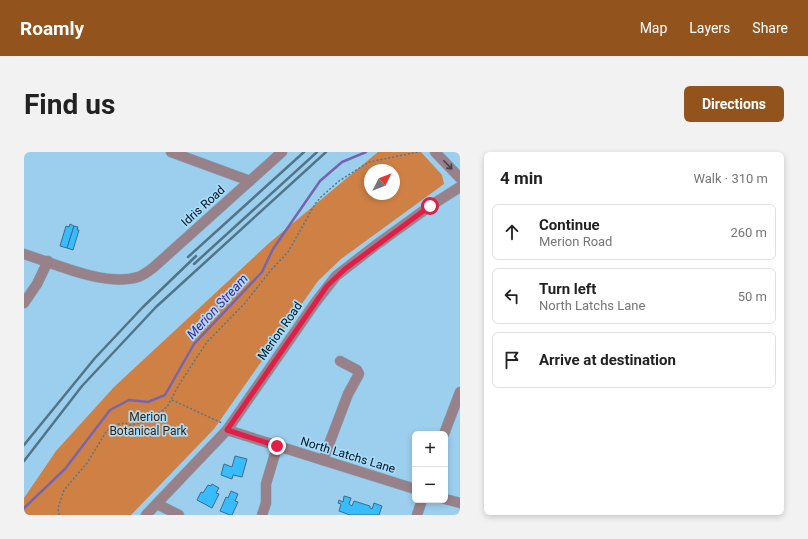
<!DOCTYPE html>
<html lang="en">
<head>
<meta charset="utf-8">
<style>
  :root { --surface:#fff; --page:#f2f2f2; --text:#222; --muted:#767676; --line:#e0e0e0; --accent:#93531d }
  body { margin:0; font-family:Roboto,sans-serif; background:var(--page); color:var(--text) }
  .controls { position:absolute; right:12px; bottom:12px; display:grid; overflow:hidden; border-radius:6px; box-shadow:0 2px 6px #0003 }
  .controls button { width:36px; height:36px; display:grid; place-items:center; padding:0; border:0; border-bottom:1px solid var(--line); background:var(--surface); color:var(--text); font:20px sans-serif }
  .compass { position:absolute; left:340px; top:12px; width:36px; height:36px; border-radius:50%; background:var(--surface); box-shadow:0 2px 6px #0003; rotate:48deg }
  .stop { position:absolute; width:12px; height:12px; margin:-9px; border:3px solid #e11d48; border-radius:50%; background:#fff }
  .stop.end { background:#e11d48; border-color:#fff; box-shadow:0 1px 4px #0008 }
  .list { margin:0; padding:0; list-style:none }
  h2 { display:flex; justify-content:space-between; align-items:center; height:52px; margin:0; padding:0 16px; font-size:17px }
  h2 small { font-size:13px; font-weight:400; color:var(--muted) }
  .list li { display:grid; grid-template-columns:26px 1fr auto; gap:12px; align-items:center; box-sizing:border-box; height:56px; margin:0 8px 8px; padding:0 8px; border:1px solid var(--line); border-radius:6px }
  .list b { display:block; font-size:15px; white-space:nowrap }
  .list p { margin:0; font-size:13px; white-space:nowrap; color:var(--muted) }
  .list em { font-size:13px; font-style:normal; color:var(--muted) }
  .icon { flex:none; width:22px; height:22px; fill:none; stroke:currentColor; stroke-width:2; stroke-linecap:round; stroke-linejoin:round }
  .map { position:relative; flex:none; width:436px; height:363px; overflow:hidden; border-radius:6px }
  header { display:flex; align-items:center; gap:24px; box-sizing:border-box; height:56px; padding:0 20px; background:var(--accent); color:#fff }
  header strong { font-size:19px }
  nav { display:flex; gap:22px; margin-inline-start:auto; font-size:14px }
  .intro { display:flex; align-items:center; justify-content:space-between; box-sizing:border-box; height:96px; padding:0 24px }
  h1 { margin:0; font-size:28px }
  .button { padding:10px 18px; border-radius:6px; background:var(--accent); color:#fff; font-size:14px; font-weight:700 }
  main { display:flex; gap:24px; padding:0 24px }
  aside { flex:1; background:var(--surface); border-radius:6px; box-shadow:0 2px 6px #0003 }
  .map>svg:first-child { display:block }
</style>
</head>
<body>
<header>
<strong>Roamly</strong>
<nav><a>Map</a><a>Layers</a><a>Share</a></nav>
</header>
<div class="intro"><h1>Find us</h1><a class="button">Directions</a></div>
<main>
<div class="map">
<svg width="436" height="363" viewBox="0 0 436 363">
  <rect width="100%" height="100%" fill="#9cceed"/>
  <path fill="#cf8145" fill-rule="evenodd" d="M354,0H397L418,23L420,32L317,107L294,129L190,277L107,363H0V346L32,299L90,235L244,92ZM346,18H370V42H346Z"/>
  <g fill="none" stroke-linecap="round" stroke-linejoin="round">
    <path stroke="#7565af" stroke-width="2.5" d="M0,356L41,317L86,258L105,248L124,250L141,243L170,192L238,120L249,97L296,29L318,10L342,0"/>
  </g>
  <g fill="#39bcff" stroke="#3d6c88">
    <path d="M46,72L50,74L43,96L36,94L42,74L45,75Z"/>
    <path d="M50,74L54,75L53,78H55L49,98L43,96Z"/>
    <path d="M211,304L223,307L218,325L209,323L208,327L197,323L200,312L208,315Z"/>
    <path d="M188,332L195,336L192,341L195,342L188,356L173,348L177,340L179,341L184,333L187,334Z"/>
    <path d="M207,339L214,342L211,349L214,350L208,363H206L196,359L202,345L204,346Z"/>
    <path d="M320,344L327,346L325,352L328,354L330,349L346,354V356L348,357L350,351L358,354L355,363H326L315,359L317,352L314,351L315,348L319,350Z"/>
  </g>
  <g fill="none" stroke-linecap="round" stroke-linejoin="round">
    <g stroke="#80acc7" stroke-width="11">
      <g id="minor">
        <path d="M147,0L226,29"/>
        <path d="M411,0L436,26"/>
        <path d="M0,102C32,112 81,135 114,125C120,123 125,119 130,115L258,0"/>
        <path d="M0,151L13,132L24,109"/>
        <path d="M203,278L391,337"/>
        <path d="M420,282L436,240"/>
        <path d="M299,308L324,242L335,222L333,218L316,209"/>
        <path d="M421,347L436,351"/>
        <path d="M133,352L155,363"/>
        <path d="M122,363L203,278L291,151L312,124L352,93L406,54L436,35"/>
        <path d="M238,363L242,351V332L253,295"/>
        <path d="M393,363L398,348"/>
      </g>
    </g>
    <g stroke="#54778c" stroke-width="1.5" stroke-dasharray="2 2" stroke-linecap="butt">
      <path d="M148,248L198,271"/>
      <path d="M35,363L34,356L40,338L63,311L82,280L86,276L95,272L101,271L106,273L124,269L143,255L156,231L183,190L221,151L247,118L264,100L291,52L297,45L315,29L345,10L394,0"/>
    </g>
    <use href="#minor" stroke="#998189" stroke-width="10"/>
    <g stroke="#517489" stroke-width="2.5">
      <path d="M164,105L280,0"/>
      <path d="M170,112L293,0"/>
      <path d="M0,293L71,206L119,155L172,104"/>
      <path d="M0,309L58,234L132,155L302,0"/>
    </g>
  </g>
  <defs><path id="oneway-shaft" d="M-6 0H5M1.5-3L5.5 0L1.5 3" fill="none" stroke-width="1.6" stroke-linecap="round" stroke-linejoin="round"/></defs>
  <use stroke="#45444d" href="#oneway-shaft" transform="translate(424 13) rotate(46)"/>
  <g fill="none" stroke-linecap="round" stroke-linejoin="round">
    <path stroke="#e11d48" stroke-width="5" d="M253,294L203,278L303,134L321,117L406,54"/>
  </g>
  <g text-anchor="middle" stroke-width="3.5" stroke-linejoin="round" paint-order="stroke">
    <g font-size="12" fill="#01121c" stroke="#a8dbfa">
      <text transform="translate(179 54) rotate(-42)" y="4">Idris Road</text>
      <text transform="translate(256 179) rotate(-55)" y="4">Merion Road</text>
      <text transform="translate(324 303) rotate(17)" y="4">North Latchs Lane</text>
    </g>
    <g font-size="12" fill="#462101" stroke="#a8dbfa">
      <text x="124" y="269">Merion<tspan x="124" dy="14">Botanical Park</tspan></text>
    </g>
    <g font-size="13" font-style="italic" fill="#4c198f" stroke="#a8dbfa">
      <text transform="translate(193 154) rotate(-47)" y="5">Merion Stream</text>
    </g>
  </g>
</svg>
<div class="controls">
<button>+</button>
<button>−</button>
</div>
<svg class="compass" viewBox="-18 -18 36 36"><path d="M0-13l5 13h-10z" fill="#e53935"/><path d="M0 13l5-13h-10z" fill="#767676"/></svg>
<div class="stop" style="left:406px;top:54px"></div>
<div class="stop end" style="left:253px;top:294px"></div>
</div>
<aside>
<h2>4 min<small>Walk · 310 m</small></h2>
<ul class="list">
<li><svg class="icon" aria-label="ahead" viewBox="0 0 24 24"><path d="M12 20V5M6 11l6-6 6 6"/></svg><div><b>Continue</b><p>Merion Road</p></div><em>260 m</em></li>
<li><svg class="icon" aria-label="left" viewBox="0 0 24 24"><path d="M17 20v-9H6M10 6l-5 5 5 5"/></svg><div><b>Turn left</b><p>North Latchs Lane</p></div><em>50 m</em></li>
<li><svg class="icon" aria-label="arrive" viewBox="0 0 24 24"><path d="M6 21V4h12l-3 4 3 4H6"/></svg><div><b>Arrive at destination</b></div></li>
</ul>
</aside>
</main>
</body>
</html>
